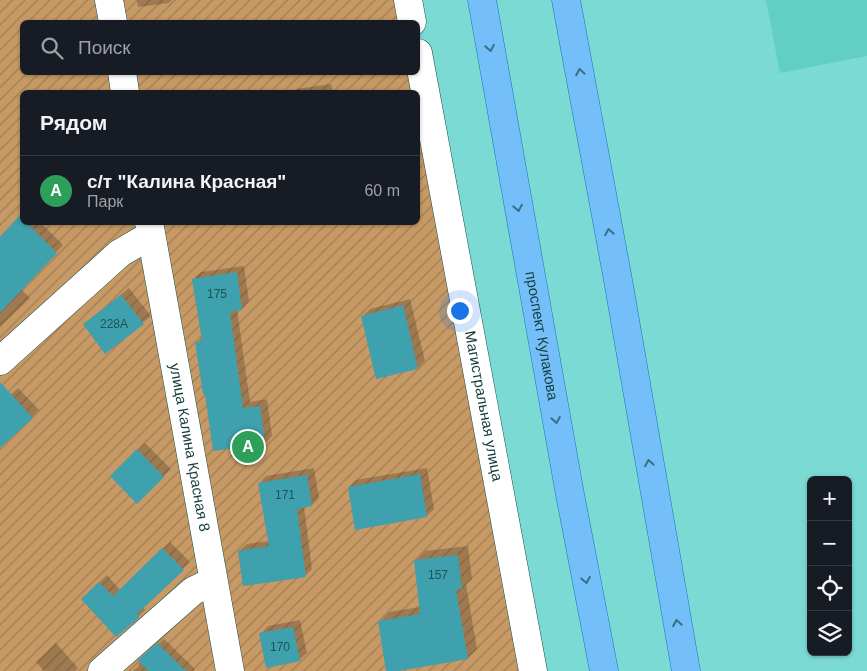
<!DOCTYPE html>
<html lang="ru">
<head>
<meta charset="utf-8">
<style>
  :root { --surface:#171b24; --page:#242831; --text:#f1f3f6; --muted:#9ea1a6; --line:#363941; --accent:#2563eb }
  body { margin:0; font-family:Helvetica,sans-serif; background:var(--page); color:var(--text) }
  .controls { position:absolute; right:15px; bottom:15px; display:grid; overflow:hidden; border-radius:8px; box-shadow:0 1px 4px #0004 }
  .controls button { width:45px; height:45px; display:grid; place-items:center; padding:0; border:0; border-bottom:1px solid var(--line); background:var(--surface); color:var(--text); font:25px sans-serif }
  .you { position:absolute; left:459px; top:310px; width:18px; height:18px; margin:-12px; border:4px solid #fff; border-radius:50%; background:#1a73e8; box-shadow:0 0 0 8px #1a73e833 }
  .badge { display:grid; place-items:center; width:32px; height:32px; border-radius:50%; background:var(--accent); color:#fff; font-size:16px; font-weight:700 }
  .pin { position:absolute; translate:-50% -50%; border:2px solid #fff; box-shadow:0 1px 5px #0006 }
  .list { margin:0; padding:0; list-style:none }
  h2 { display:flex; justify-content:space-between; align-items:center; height:65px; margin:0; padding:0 20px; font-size:21px }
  h2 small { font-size:16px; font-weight:400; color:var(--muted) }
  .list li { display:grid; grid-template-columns:32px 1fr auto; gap:15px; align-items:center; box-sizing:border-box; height:70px; padding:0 20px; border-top:1px solid var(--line) }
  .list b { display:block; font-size:19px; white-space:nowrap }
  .list p { margin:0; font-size:16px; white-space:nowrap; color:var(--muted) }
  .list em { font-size:16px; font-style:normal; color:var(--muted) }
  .icon { flex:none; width:28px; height:28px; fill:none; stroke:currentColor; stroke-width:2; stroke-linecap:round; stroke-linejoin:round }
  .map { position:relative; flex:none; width:867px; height:671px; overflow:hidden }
  .search { position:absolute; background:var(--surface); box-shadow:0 1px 4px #0004; left:20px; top:20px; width:400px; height:55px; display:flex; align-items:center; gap:12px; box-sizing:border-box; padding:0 18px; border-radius:8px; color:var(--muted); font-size:19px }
  .panel { position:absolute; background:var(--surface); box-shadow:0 1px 4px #0004; left:20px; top:90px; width:400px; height:135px; border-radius:8px }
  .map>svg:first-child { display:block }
</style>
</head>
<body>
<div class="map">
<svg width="867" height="671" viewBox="0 0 867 671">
  <defs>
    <pattern id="garden-furrows" width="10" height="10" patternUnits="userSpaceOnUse" patternTransform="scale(1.25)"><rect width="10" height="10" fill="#c79965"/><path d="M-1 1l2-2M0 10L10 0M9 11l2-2" fill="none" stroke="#a07e54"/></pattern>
  </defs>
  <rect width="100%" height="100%" fill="#7bdad3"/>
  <path fill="#62cfc7" d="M766,0H867V56L780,73Z"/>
  <path fill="url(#garden-furrows)" fill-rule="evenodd" d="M0,0H406L411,22H22V72H418L542,671H0ZM22,92H418V222H22Z"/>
  <g fill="#0003">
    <path d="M137,0H172L169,3L138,7Z"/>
    <path d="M331,84L333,92H292L296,89Z"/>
    <path d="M22,215V222H40L63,245L21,289L30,298L0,327V238Z"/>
    <path d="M244,266L249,301L242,309H237L250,402L267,399L272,436L265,443L206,393L197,343L202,337L193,279L201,272Z"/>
    <path d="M129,288L151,316L105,352L84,325Z"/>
    <path d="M410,299L425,361L418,368L363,316L370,309Z"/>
    <path d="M18,388L39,410L0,447V405Z"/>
    <path d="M145,443L171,469L137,503L111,476Z"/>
    <path d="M314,468L319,498L312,505L304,506L312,569L305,576L239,551L247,544L270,541L259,484L266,476Z"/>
    <path d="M427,468L434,509L427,516L349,487L356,480Z"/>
    <path d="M170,542L190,562L143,606L145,610L138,617L82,599L107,575L120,590Z"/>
    <path d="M468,546L472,579L466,584L477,649L468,658L388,671L380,622L389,612L420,607L415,561L425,551Z"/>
    <path d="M300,620L307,653L299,660L261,634L268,626Z"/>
    <path d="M164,639L195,669L193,671H133L139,666L138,665L145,655Z"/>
    <path d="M56,643L78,668L75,671H44L36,662Z"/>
  </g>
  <g fill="#3fa0ae">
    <path d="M19,216L22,220V222H26L57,253L0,313V237Z"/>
    <path d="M237,272L242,310L230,312L243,408L260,406L265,444L213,451L205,394H203L195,342L202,341L192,279Z"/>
    <path d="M121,295L144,324L105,354L83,324Z"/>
    <path d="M403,305L418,369L376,379L361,316Z"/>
    <path d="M0,382L33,418L0,448Z"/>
    <path d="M137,449L164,477L137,504L110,476Z"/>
    <path d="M420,474L427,517L355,530L348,487Z"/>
    <path d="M307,475L312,506L297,509L306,577L243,586L238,551L269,546L258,483Z"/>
    <path d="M162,548L184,570L137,614L139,618L116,637L81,599L99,582L113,596Z"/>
    <path d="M458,555L462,589L456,590L468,659L399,671H386L378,621L420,614L414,560Z"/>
    <path d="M293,627L300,661L266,668L259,633Z"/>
    <path d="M157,643L186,671H148L138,660Z"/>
  </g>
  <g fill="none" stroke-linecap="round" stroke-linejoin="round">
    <g stroke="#1a4e4a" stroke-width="29">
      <g id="minor">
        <path d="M109,0L113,22"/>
        <path d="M408,0L412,22"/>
        <path id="s1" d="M418,53L533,671"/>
        <path d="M122,72L125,92"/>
        <path id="s2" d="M149,222L230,671"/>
        <path d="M0,361L120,253L151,235"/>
        <path d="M102,671L193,591L213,581"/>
      </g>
    </g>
    <g stroke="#1676b3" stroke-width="29">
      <g id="major">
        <path id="s3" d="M482,0L569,489L604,671"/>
        <path d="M566,0L618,280L686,671"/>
      </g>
    </g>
    <use href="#minor" stroke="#fff" stroke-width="28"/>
    <use href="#major" stroke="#74bff9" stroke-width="28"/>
  </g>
  <defs><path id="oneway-chevron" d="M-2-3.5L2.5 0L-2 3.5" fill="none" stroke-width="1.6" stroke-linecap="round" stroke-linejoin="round" transform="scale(1.25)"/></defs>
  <g stroke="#397086">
    <use href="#oneway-chevron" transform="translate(490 48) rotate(80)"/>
    <use href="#oneway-chevron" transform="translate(580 72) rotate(-100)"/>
    <use href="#oneway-chevron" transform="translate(518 208) rotate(80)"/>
    <use href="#oneway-chevron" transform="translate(609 232) rotate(-100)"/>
    <use href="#oneway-chevron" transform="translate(556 420) rotate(80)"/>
    <use href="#oneway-chevron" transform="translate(649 463) rotate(-100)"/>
    <use href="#oneway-chevron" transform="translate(586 580) rotate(79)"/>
    <use href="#oneway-chevron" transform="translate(677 623) rotate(-100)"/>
  </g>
  <g text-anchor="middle" stroke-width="5" stroke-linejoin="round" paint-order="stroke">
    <g font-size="12" fill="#1d5456">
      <text x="217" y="298">175</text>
      <text x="114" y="328">228А</text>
      <text x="285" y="499">171</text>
      <text x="438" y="579">157</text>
      <text x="280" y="651">170</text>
    </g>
    <g font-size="15" fill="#123b39" stroke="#7bdad3">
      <text dy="5" stroke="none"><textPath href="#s3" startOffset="341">проспект Кулакова</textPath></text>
      <text dy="5" stroke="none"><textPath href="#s1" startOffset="359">Магистральная улица</textPath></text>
      <text dy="5" stroke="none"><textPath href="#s2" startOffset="229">улица Калина Красная 8</textPath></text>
    </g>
  </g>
</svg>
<div class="controls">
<button>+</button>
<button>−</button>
<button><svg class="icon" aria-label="locate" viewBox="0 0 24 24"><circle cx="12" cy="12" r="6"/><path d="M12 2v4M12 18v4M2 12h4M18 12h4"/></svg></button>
<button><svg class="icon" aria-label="layers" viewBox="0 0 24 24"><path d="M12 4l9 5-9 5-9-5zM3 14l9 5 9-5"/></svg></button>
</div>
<div class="you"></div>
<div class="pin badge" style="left:248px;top:447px;background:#2e9e5b">A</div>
<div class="search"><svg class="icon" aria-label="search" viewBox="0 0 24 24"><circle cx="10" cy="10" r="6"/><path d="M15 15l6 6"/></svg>Поиск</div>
<section class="panel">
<h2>Рядом<small></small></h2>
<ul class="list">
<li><span class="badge" style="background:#2e9e5b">A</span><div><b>с/т &quot;Калина Красная&quot;</b><p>Парк</p></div><em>60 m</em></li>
</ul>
</section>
</div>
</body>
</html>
